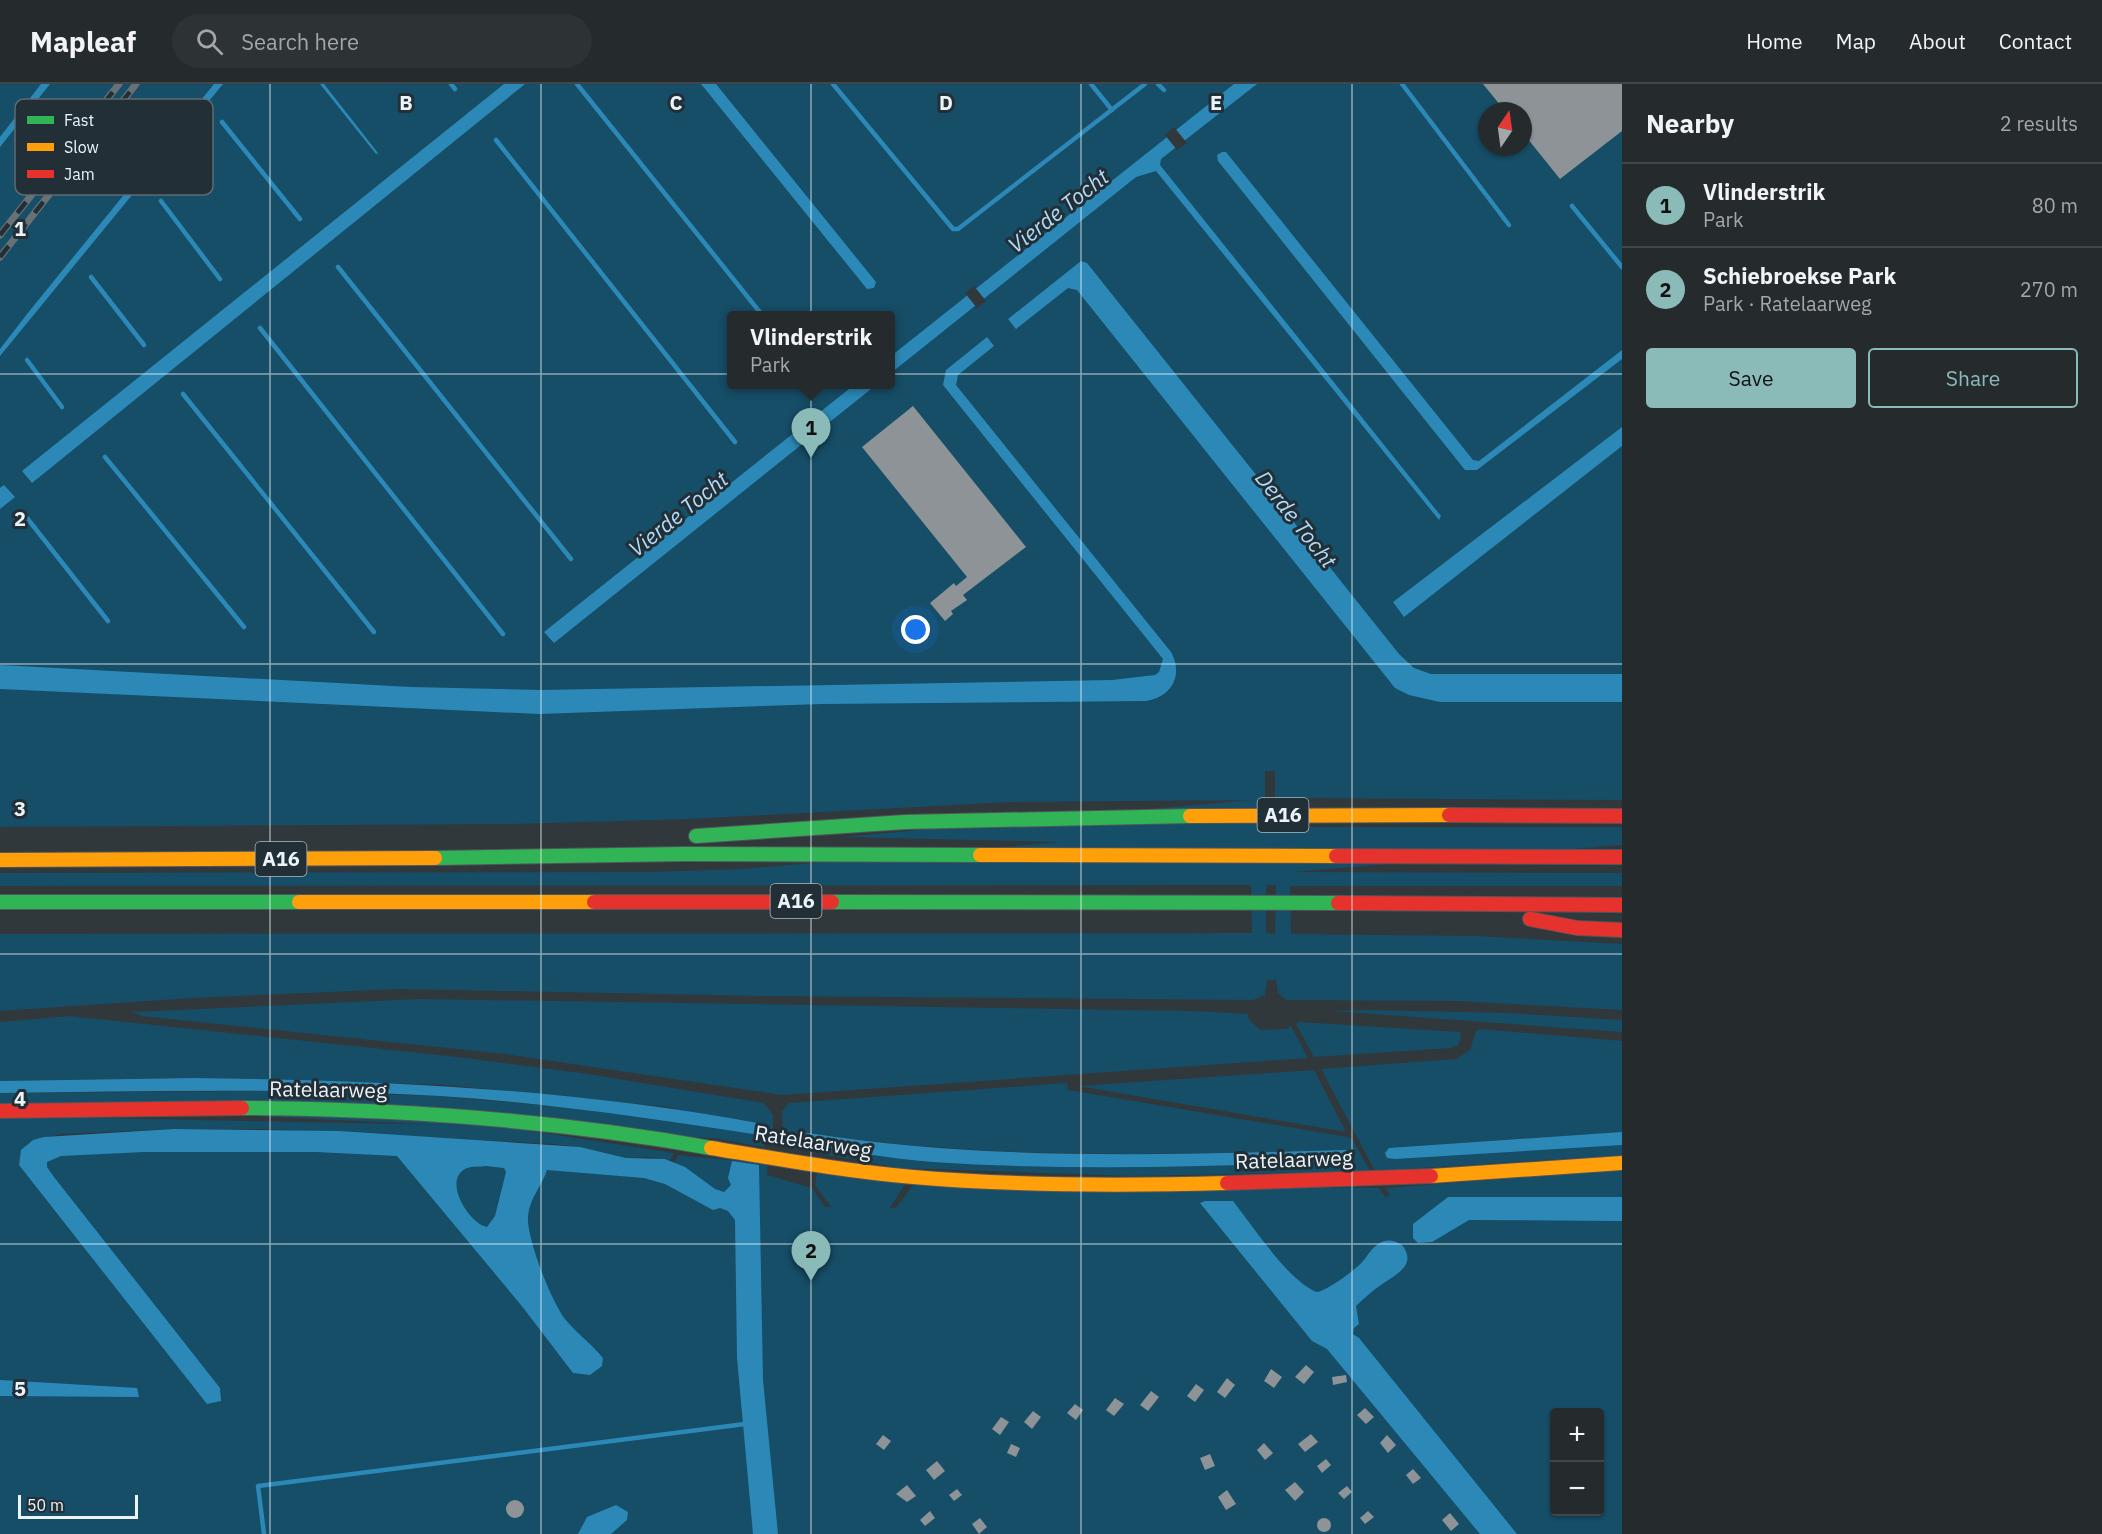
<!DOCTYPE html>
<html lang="en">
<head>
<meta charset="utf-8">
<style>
  :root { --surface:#252a2d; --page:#2d3235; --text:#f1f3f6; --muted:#a3a7aa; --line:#424649; --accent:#8bbbb9 }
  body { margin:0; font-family:"IBM Plex Sans",sans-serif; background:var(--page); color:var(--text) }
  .controls { position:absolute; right:18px; bottom:18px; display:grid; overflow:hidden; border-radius:6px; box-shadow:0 2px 4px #0004 }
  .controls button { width:54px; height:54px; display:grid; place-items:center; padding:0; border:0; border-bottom:2px solid var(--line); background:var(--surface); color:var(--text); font:30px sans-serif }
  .compass { position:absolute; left:1478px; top:18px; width:54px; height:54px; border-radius:50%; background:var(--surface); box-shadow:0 2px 4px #0004; rotate:13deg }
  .scale { position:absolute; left:18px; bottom:15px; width:120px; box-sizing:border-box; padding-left:6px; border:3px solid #ecf4fa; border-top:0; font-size:16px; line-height:21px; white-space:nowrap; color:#ecf4fa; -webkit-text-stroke:4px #222f37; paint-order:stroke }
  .you { position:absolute; left:916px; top:546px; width:21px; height:21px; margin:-15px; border:4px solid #fff; border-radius:50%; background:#1a73e8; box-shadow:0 0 0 9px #1a73e833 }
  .badge { display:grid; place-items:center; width:39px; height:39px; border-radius:50%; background:var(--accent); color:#111; font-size:20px; font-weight:700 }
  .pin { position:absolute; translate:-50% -50px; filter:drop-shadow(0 2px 3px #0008) }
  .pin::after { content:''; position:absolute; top:32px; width:21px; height:18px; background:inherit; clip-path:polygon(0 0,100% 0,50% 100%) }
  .popup { position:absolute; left:727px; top:227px; width:168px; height:78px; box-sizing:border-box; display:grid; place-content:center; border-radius:6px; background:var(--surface); filter:drop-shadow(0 2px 4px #0005); font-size:20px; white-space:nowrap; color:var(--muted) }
  .popup b { font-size:22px; color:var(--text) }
  .popup::after { content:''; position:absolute; left:50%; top:100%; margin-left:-12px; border:12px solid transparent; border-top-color:var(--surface) }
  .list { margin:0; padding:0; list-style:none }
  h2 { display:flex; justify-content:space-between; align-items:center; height:78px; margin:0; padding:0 24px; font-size:26px }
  h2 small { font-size:20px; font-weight:400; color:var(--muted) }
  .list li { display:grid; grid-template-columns:39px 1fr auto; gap:18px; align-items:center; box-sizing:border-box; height:84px; padding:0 24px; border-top:2px solid var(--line) }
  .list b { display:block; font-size:22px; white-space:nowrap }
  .list p { margin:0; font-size:20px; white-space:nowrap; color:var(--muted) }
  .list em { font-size:20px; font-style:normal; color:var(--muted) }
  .actions { display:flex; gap:12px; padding:18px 24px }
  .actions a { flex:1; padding:14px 0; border:2px solid var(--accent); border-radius:6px; text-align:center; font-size:21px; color:var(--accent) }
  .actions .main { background:var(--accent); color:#111 }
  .icon { flex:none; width:33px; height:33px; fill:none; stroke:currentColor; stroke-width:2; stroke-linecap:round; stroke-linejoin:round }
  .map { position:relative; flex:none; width:1622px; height:1450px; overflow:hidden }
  header { display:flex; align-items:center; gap:36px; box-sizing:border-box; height:84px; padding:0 30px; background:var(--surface); border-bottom:2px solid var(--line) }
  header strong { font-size:28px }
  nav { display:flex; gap:33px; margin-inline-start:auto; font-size:21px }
  .search { width:420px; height:54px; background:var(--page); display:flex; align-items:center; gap:15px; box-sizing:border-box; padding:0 21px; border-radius:33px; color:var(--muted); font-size:22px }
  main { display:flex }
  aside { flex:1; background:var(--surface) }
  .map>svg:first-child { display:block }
</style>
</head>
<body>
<header>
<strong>Mapleaf</strong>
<div class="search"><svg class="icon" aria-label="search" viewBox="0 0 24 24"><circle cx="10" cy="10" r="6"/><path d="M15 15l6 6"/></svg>Search here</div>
<nav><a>Home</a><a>Map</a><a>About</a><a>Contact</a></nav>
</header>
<main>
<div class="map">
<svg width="1622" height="1450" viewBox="0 0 1622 1450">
  <rect width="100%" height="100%" fill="#31383c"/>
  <g fill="#164d67" fill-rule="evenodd">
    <path d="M0,0H1622V716L1290,714V743H1622V761L1291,788L1622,789V802H1290L1291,850L1476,852L1622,860V926L1457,917L1286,916L1278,909L1276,896H1267L1265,911L1253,916L763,912L398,905L192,914L0,927V850L1252,849L1251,801L0,802V789L649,788L741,785L1061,758L843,753L1250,716L1010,718L690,735L512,740L0,743ZM1487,27H1523V63H1487ZM732,232H890V300H732ZM1265,687H1275V743H1265ZM1266,801H1276L1275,850L1266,849Z"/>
    <path d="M420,915L1192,927L1248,930V934L1260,946L1286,945L1291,942L1308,974L782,1011L505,970L142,932L132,928Z"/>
    <path d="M1370,926L1508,929L1622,936V948L1332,927Z"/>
    <path d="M69,932L458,973L588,990L764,1019L773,1031V1052L764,1063L713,1054L0,1020V1009L267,1007L440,1012L577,1024L763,1050L668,1023L446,1001L194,994L0,997V938Z"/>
    <path d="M1299,938L1460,948L1461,954L1458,961L1450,964L1314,973L1296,940Z"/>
    <path d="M1480,945L1622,957V1071L1375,1087L1321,985L1456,975L1470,966L1476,947Z"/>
    <path d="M1314,986L1346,1048L1078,1002Z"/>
    <path d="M1067,999L1068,1006L1348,1053L1353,1056L1370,1087L1132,1092L901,1084L783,1063L782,1027L789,1019ZM808,1049C986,1076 1166,1071 1346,1066L1351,1074C1280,1081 1209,1081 1138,1082C1024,1082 915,1079 803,1060L802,1050Z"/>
    <path d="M0,1032L498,1042L674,1069L670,1076L645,1073L626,1074L580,1063L554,1060L269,1045H174L62,1050L33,1056L27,1061L273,1055L675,1078L678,1071L768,1080L767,1091L812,1104L825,1123H831L815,1101L817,1088L905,1100L890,1124H896L913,1101L1379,1104L1385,1113L1390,1112L1386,1104L1622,1086V1450H0ZM759,1081V1122H745ZM1554,1328H1600V1428H1554Z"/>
  </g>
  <g fill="#2c89b7" fill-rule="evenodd">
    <path d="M41,0H50L0,63V53Z"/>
    <path d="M214,0H223L0,272V265L27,230Z"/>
    <path d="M320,0H324L378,69L376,70Z"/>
    <path d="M504,0H525L32,399L22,387Z"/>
    <path d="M701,0H716L876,198L874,204L867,205Z"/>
    <path d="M1234,0H1257L1161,75L1160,81L1441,432L1439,436L1156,87L1136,93L891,289V272Z"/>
    <path d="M1222,68H1226L1473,376L1479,377L1622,266V275L1477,386H1465L1218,77L1217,71Z"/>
    <path d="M1081,177L1087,179L1399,570L1414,584L1431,590H1622V618H1440L1409,611L1395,604L1077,206L1068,204L1016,245L1008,235Z"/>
    <path d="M987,253L994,262L958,291L956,301L1171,568C1184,592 1171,613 1146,617L822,620L539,630L0,605V581L411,603L541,606L1112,596L1155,591L1159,588L1163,575L943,301L946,286Z"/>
    <path d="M854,301H876L554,559L544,548Z"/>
    <path d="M1622,343V362L1404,533L1393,518Z"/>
    <path d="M4,401L15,413L0,425V404Z"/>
    <path d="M194,994C385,996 575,1005 763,1040L766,1047L760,1051C654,1035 548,1019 440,1012C294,1004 147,1007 0,1009V997Z"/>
    <path d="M174,1045L339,1047L580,1063L626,1074L665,1075L685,1083L715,1105L724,1108L731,1101L728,1094L732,1077L759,1081L763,1296L778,1450H753L737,1274L735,1136L728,1127L720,1124L713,1126L665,1100L644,1094L547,1086C542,1102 530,1113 528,1132C526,1153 551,1217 565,1235C576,1249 592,1260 603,1274L602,1282L590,1291L573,1289L521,1221L397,1072L316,1068H144L61,1072L47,1078V1083L54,1093L220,1304L221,1317L207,1320L19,1081L21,1066L33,1056L44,1053ZM486,1082L504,1084L506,1088L495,1132L487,1143C469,1140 441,1095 467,1084C472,1082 480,1083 486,1082Z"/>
    <path d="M1622,1048V1061L1395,1075L1387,1074L1385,1069L1389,1064Z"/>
    <path d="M808,1049C986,1077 1166,1071 1346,1066L1351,1074L1347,1077C1210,1083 1070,1087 933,1078C889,1075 846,1066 803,1060L801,1051Z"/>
    <path d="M1448,1113H1622V1137L1469,1136L1432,1158L1418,1159L1413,1154V1140Z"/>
    <path d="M1205,1117H1233C1252,1141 1290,1199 1317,1208C1327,1207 1358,1184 1364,1176C1373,1163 1383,1149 1402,1161C1419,1183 1392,1192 1378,1203C1370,1209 1363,1215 1356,1222L1359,1240L1354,1244L1353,1250L1359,1254L1517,1450H1480L1327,1265L1312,1257L1200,1119Z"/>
    <path d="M0,1296L137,1304L139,1313L0,1312Z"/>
    <path d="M616,1421L628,1428L627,1436L611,1450H578L587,1433Z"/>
  </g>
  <g fill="#31383c">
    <path d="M1174,43L1187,59L1177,66L1165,51Z"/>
    <path d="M974,202L986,217L977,224L965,209Z"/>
  </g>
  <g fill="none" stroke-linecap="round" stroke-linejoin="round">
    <g stroke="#2c89b7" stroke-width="4.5">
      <path d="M451,0L455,5"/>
      <path d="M577,0L763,232"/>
      <path d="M833,0L953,145H958L1145,0"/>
      <path d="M1091,0L1112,26"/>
      <path d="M1158,0L1164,6"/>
      <path d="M1402,0L1509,141"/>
      <path d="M222,38L300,135"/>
      <path d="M496,56L735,358"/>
      <path d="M161,117L220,195"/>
      <path d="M1572,122L1622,183"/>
      <path d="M338,183L571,475"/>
      <path d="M91,193L144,261"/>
      <path d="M260,244L503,550"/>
      <path d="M27,276L62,323"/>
      <path d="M183,310L374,548"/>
      <path d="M105,373L244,543"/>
      <path d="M27,434L108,537"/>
      <path d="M264,1450L258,1402L745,1340"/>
    </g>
  </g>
  <g fill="#8d9397">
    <path d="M1483,0H1622V47L1560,95L1523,49V27H1505Z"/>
    <path d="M913,322L1026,463L963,511L967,516L951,527L953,530L945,537L930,519L954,499L956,502L967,493L862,363Z"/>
    <path d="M1306,1281L1314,1288L1304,1300L1295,1293Z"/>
    <path d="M1271,1285L1282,1293L1274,1304L1264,1297Z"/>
    <path d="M1346,1291L1347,1298L1333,1301L1332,1293Z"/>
    <path d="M1227,1294L1235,1301L1225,1314L1217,1308Z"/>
    <path d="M1196,1300L1204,1306L1195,1318L1187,1312Z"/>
    <path d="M1151,1307L1159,1313L1148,1327L1140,1321Z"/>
    <path d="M1115,1314L1124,1320L1114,1332L1106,1326Z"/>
    <path d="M1075,1320L1083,1326L1076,1336L1067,1329Z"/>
    <path d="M1365,1324L1374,1333L1366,1340L1357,1331Z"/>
    <path d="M1033,1327L1041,1333L1032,1345L1024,1338Z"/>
    <path d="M1001,1333L1009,1338L1000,1351L992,1345Z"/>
    <path d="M1311,1350L1318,1358L1305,1368L1298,1360Z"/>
    <path d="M883,1351L891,1357L884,1366L876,1360Z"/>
    <path d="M1387,1351L1396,1361L1388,1369L1380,1359Z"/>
    <path d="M1264,1359L1273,1369L1265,1376L1257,1366Z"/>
    <path d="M1011,1360L1020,1364L1016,1373L1007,1369Z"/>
    <path d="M1210,1370L1215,1382L1205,1386L1200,1374Z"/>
    <path d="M1326,1375L1331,1381L1322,1389L1317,1382Z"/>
    <path d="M937,1377L945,1387L934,1396L926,1386Z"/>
    <path d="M1413,1385L1421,1394L1413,1400L1406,1391Z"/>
    <path d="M1295,1398L1304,1408L1295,1417L1285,1406Z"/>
    <path d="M907,1401L916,1412L907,1418L896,1410Z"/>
    <path d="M1347,1402L1352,1408L1344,1415L1338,1409Z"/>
    <path d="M957,1405L962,1411L954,1417L949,1411Z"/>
    <path d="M1227,1406L1236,1420L1226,1426L1218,1413Z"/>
    <circle cx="515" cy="1425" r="9"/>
    <path d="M930,1427L935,1434L925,1442L920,1436Z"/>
    <path d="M1368,1427L1374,1433L1365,1440L1360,1434Z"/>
    <path d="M1450,1429L1459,1440L1451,1447L1442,1436Z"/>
    <path d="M980,1434L987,1443L979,1450L972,1440Z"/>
    <circle cx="1324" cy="1441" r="7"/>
  </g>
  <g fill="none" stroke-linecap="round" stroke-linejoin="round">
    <g stroke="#50555a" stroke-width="16">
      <g id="fast">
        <path d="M696,752L905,738L1190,732"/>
        <path d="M435,774L683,770L980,771"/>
        <path d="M0,818H299"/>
        <path d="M832,818L1338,819"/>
        <path d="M242,1024C400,1025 556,1036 711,1064"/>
      </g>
    </g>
    <g stroke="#50555a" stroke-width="16">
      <g id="slow">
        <path d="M1190,732L1449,731"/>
        <path d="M980,771L1336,772"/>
        <path d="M0,776L435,774"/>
        <path d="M299,818H594"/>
        <path d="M711,1064C778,1075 845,1087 913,1093C1018,1102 1122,1102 1227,1099"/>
        <path d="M1431,1092L1622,1079"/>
      </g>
    </g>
    <g stroke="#50555a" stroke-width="16">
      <g id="jam">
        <path d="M1449,731L1622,732"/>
        <path d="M1336,772L1622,773"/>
        <path d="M594,818H832"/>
        <path d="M1338,819L1622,821"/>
        <path d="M1530,835L1577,844L1622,846"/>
        <path d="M0,1027L242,1024"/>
        <path d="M1227,1099L1431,1092"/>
      </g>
    </g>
    <use href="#fast" stroke="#30b455" stroke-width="14"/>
    <use href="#slow" stroke="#ff9f0a" stroke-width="14"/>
    <use href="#jam" stroke="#e5322d" stroke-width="14"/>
    <g stroke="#687176" stroke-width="7">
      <g id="rail">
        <path d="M0,151L119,0"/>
        <path d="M0,173L136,0"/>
      </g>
    </g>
    <use href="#rail" stroke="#222f37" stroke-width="4.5" stroke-dasharray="14" stroke-linecap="butt"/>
  </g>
  <path fill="none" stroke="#ecf4fa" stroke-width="1.5" stroke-opacity="0.55" d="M270,0V1450M541,0V1450M811,0V1450M1081,0V1450M1352,0V1450M0,290H1622M0,580H1622M0,870H1622M0,1160H1622"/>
  <g text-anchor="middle" stroke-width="6" stroke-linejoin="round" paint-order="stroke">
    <g fill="#222f37" stroke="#afb9c0" stroke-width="1.5">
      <rect x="1257.5" y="714" width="51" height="34" rx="4.5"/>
      <rect x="255.5" y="758" width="51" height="34" rx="4.5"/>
      <rect x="770.5" y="800" width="51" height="34" rx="4.5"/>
    </g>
    <g font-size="20" font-weight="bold" fill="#ecf4fa">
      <text x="1283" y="738">A16</text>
      <text x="281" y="782">A16</text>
      <text x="796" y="824">A16</text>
    </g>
    <g font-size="21" fill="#ecf4fa" stroke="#222f37">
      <text transform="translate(328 1006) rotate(1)" y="7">Ratelaarweg</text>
      <text transform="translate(813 1058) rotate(9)" y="7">Ratelaarweg</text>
      <text transform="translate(1294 1076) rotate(-2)" y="7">Ratelaarweg</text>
    </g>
    <g font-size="22" font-style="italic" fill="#b0dcf7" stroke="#222f37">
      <text transform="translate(1058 127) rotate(-38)" y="8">Vierde Tocht</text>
      <text transform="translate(678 430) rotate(-39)" y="8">Vierde Tocht</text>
      <text transform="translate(1296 435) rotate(52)" y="8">Derde Tocht</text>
    </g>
  </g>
  <rect x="15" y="15" width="198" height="96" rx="9" fill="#222f37" stroke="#5f6a72" stroke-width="1.5"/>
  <rect x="27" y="32" width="27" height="8" fill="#30b455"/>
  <rect x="27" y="59" width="27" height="8" fill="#ff9f0a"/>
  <rect x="27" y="86" width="27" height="8" fill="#e5322d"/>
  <g font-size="16" fill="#ecf4fa">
    <text x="64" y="42">Fast</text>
    <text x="64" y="69">Slow</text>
    <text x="64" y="96">Jam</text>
  </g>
  <g font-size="20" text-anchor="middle" font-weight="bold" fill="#ecf4fa" stroke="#222f37" stroke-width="6" stroke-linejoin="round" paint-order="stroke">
    <text x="406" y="26">B</text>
    <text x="676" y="26">C</text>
    <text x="946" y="26">D</text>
    <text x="1216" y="26">E</text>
    <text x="20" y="152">1</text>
    <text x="20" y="442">2</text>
    <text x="20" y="732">3</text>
    <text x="20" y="1022">4</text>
    <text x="20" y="1312">5</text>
  </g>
</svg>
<div class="controls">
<button>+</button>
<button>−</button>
</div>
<svg class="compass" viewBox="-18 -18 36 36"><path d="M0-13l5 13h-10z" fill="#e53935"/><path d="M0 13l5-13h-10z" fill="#a3a7aa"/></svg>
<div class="scale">50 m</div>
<div class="you"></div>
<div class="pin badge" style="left:811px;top:374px">1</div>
<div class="popup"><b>Vlinderstrik</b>Park</div>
<div class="pin badge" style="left:811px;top:1197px">2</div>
</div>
<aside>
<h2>Nearby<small>2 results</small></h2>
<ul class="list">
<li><span class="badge">1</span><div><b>Vlinderstrik</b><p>Park</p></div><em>80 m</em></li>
<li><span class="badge">2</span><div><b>Schiebroekse Park</b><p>Park · Ratelaarweg</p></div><em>270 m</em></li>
</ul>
<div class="actions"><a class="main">Save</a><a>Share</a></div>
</aside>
</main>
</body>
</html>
